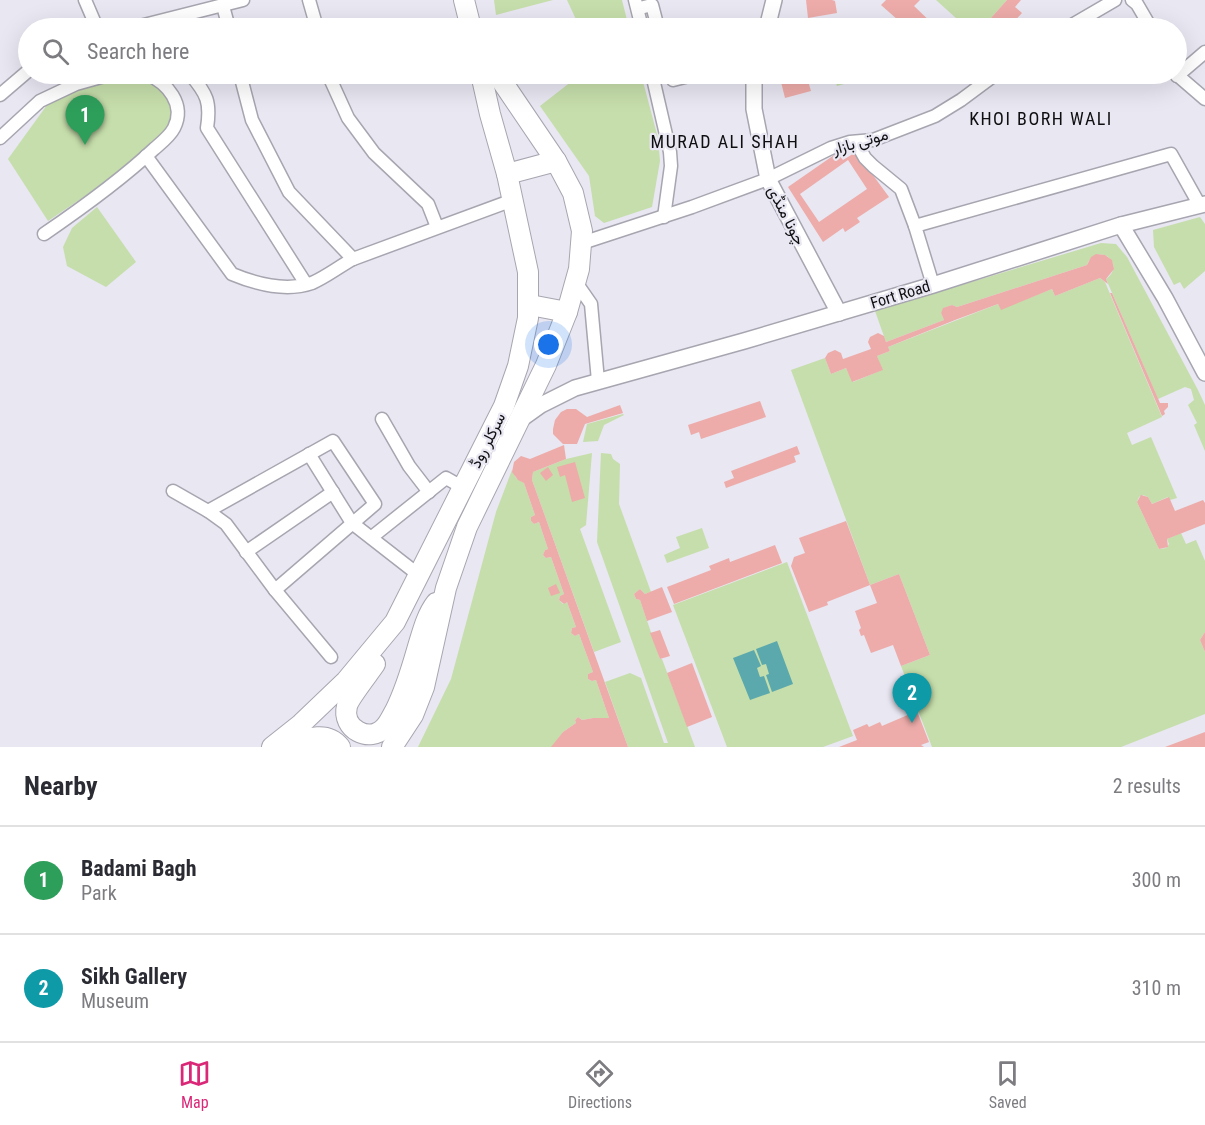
<!DOCTYPE html>
<html lang="en">
<head>
<meta charset="utf-8">
<style>
  :root { --surface:#fff; --page:#f7f7f7; --text:#2b2b33; --muted:#7c7c81; --line:#e1e1e2; --accent:#db2777 }
  body { margin:0; font-family:"Roboto Condensed",Vazirmatn,sans-serif; background:var(--page); color:var(--text) }
  .you { position:absolute; left:549px; top:345px; width:21px; height:21px; margin:-15px; border:4px solid #fff; border-radius:50%; background:#1a73e8; box-shadow:0 0 0 9px #1a73e833 }
  .badge { display:grid; place-items:center; width:39px; height:39px; border-radius:50%; background:var(--accent); color:#fff; font-size:20px; font-weight:700 }
  .pin { position:absolute; translate:-50% -50px; filter:drop-shadow(0 2px 3px #0008) }
  .pin::after { content:''; position:absolute; top:32px; width:21px; height:18px; background:inherit; clip-path:polygon(0 0,100% 0,50% 100%) }
  .list { margin:0; padding:0; list-style:none }
  h2 { display:flex; justify-content:space-between; align-items:center; height:78px; margin:0; padding:0 24px; font-size:26px }
  h2 small { font-size:20px; font-weight:400; color:var(--muted) }
  .list li { display:grid; grid-template-columns:39px 1fr auto; gap:18px; align-items:center; box-sizing:border-box; height:108px; padding:0 24px; border-top:2px solid var(--line) }
  .list b { display:block; font-size:22px; white-space:nowrap }
  .list p { margin:0; font-size:20px; white-space:nowrap; color:var(--muted) }
  .list em { font-size:20px; font-style:normal; color:var(--muted) }
  .icon { flex:none; width:33px; height:33px; fill:none; stroke:currentColor; stroke-width:2; stroke-linecap:round; stroke-linejoin:round }
  .map { position:relative; flex:none; width:1205px; height:747px; overflow:hidden }
  .search { position:absolute; background:var(--surface); box-shadow:0 6px 24px #0002; left:18px; right:18px; top:18px; height:66px; display:flex; align-items:center; gap:15px; box-sizing:border-box; padding:0 21px; border-radius:33px; color:var(--muted); font-size:22px }
  .sheet { height:294px; background:var(--surface) }
  nav { display:flex; justify-content:space-around; align-items:center; box-sizing:border-box; height:84px; border-top:2px solid var(--line); background:var(--surface); font-size:16px; color:var(--muted) }
  nav a { display:grid; justify-items:center; gap:3px }
  nav .on { color:var(--accent) }
  .map>svg:first-child { display:block }
</style>
</head>
<body>
<div class="map">
<svg width="1205" height="747" viewBox="0 0 1205 747">
  <rect width="100%" height="100%" fill="#e8e7f2"/>
  <g fill="#c6deab">
    <path d="M494,0H553L496,15Z"/>
    <path d="M567,0H622L629,28H580Z"/>
    <path d="M936,0H1007L982,28H967Z"/>
    <path d="M581,74H641L658,138L660,161L652,207L604,223L595,216L589,176L540,106Z"/>
    <path d="M833,74H878L837,86Z"/>
    <path d="M123,77L154,82L170,98L172,118L162,138L88,194L48,221L8,159L47,105L82,87Z"/>
    <path d="M97,207L136,262L106,287L67,266L63,247L72,228Z"/>
    <path d="M1200,217L1205,224V271L1184,289L1180,282L1174,285L1154,247L1153,230Z"/>
    <path d="M1101,243L1116,244L1127,257L1198,390L1205,405V451L1194,425L1197,423L1188,405L1194,400L1191,389L1185,387L1158,399L1106,279C1116,272 1116,261 1105,255C1096,253 1090,256 1087,265L957,307L952,305L944,308L941,313L944,320L886,342L875,311Z"/>
    <path d="M1100,278L1105,282L1162,417L1127,433L1132,445L1151,437L1177,498L1170,500L1168,497L1152,504L1148,497L1143,495L1139,497L1137,502L1159,549L1166,548L1169,544L1167,539L1181,533L1186,544L1196,540L1205,561V632L1200,640L1205,652V714L1121,747H932L901,666L930,655L899,574L870,585L791,370L825,358L831,374L846,368L853,382L882,370L877,356L890,351L888,347L998,304L1001,309L1052,289L1055,296Z"/>
    <path d="M623,414L624,415L604,425L598,441L583,442L587,424Z"/>
    <path d="M592,453L586,525L580,529L621,642L594,652L532,480L533,472L566,459Z"/>
    <path d="M601,453L611,454L613,459L620,464L619,504L651,592L645,594L640,589L634,594L636,599L640,600L660,659H662L695,747H628L605,682L630,673L641,678L664,743H668L597,542Z"/>
    <path d="M512,470L516,478L524,483L535,515L531,517V521L534,524L539,522L548,549L545,550L543,555L546,558L551,557L564,594L560,596L559,600L563,604L567,602L576,627L572,628L571,633L575,636L579,634L593,672L588,674V679L592,681L596,680L609,718H593L582,720L578,717L575,720L576,723L563,732L552,747H418L451,679L496,512Z"/>
    <path d="M702,528L709,548L667,563L664,555L680,548L676,537Z"/>
    <path d="M787,562L853,736L823,747H727L673,605Z"/>
  </g>
  <g fill="#5ba9ad">
    <path d="M777,641L793,684L772,692L766,675L769,674L766,664L762,665L756,649Z"/>
    <path d="M754,650L761,666L757,668L760,677L764,676L770,693L750,700L733,658Z"/>
  </g>
  <g fill="#edaca9" fill-rule="evenodd">
    <path d="M806,0H832L835,1L837,13L808,18Z"/>
    <path d="M886,0H920L914,6L937,28H907L881,5Z"/>
    <path d="M1007,0H1021L1015,7L1022,13L1008,28H982Z"/>
    <path d="M779,74H806L811,91L785,98Z"/>
    <path d="M856,152L889,197L857,218L860,222L845,232L843,228L823,242L788,187L837,153L843,160ZM848,160L867,189L819,222L800,194Z"/>
    <path d="M1096,254L1105,255L1112,260L1114,269L1106,279L1108,284L1100,278L1055,296L1052,289L1001,310L998,304L955,320L888,347L890,351L877,356L883,370L852,382L846,368L831,374L825,358L828,353L835,350L841,353L843,359L871,349L868,342L870,337L878,333L884,336L886,342L944,320L941,313L943,308L952,305L957,307L1087,265L1091,257Z"/>
    <path d="M1110,293H1112L1160,403H1168V407L1164,411L1165,414L1162,416Z"/>
    <path d="M760,401L766,417L701,439L699,432L691,435L688,425Z"/>
    <path d="M620,405L623,413L585,424L577,444H563L553,434V429L555,420L561,412L567,409H576L587,417Z"/>
    <path d="M564,445L566,459L533,472L532,480L628,747H551L563,732L576,723L575,720L578,717L582,720L593,718H609L596,680L592,681L588,679V674L593,672L579,634L575,636L571,633L572,628L576,627L567,602L564,604L559,600L560,596L564,594L551,557L546,558L543,555L545,550L548,549L539,522L534,524L531,521V517L535,515L524,483L518,480L512,472L514,462L521,456L530,459Z"/>
    <path d="M797,446L800,454L794,456L796,462L726,488L724,482L734,478L731,471Z"/>
    <path d="M575,462L585,498L572,502L565,475L560,477L557,467Z"/>
    <path d="M548,467L553,475L546,481L540,473Z"/>
    <path d="M1141,495L1148,497L1152,504L1169,497L1175,511L1203,500L1205,503V524L1167,539L1168,547L1159,549L1137,502Z"/>
    <path d="M846,521L870,585L827,602L828,605L809,612L791,566L794,557L805,553L799,538Z"/>
    <path d="M775,545L782,563L674,604L667,587L711,570L709,566L729,558L730,562Z"/>
    <path d="M899,574L930,655L901,666L893,645L871,653L864,635L861,636L859,630L861,628L855,611L877,603L870,585Z"/>
    <path d="M556,584L560,593L551,596L548,588Z"/>
    <path d="M662,587L672,612L647,621L640,600L636,599L634,594L640,589L645,594Z"/>
    <path d="M660,630L670,656L660,659L650,633Z"/>
    <path d="M1205,632V652L1200,640Z"/>
    <path d="M692,663L712,717L687,727L667,673Z"/>
    <path d="M917,711L929,742L921,745L924,747H839L857,740L853,730L867,724L869,727L880,722L882,726Z"/>
    <path d="M1205,732V747H1165Z"/>
  </g>
  <g fill="none" stroke-linecap="round" stroke-linejoin="round">
    <g stroke="#a7a6b0" stroke-width="15">
      <g id="minor">
        <path d="M85,0L97,28"/>
        <path d="M309,0L317,28"/>
        <path d="M635,0L642,28"/>
        <path d="M1132,0L1137,4L1151,28"/>
        <path d="M223,6L229,28"/>
        <path d="M640,8L652,5L658,28"/>
        <path d="M132,28L243,0"/>
        <path d="M1067,28L1115,0"/>
        <path d="M190,74C207,94 211,102 207,128L306,284"/>
        <path d="M240,74L252,120L289,192L353,259L513,200"/>
        <path d="M328,74L348,118L374,153L428,204L437,227"/>
        <path d="M652,74L670,152L671,166L664,217"/>
        <path d="M671,74L673,80L697,74"/>
        <path d="M1176,74L1205,99"/>
        <path d="M1177,76L1205,52"/>
        <path d="M0,95L28,71"/>
        <path d="M0,138L40,101L76,84L112,74"/>
        <path d="M856,142L865,158L873,166L901,189L915,226"/>
        <path d="M146,156L232,274C256,284 286,292 312,283C326,277 340,266 353,259"/>
        <path d="M44,234C82,208 121,180 154,149C161,143 170,136 174,128C186,104 167,83 147,74"/>
        <path d="M582,243L692,207L768,179L831,148L850,142L873,140L935,116L961,100L996,74"/>
        <path d="M575,281L591,304L598,381"/>
        <path d="M933,285L915,226L1171,154L1199,204"/>
        <path d="M382,419L409,466L429,492"/>
        <path d="M309,454L352,523L420,576"/>
        <path d="M173,491L208,511L226,524L275,590L331,657"/>
        <path d="M208,511L333,441L375,504L275,590"/>
        <path d="M372,537L446,478L462,487"/>
        <path d="M246,552L333,492"/>
      </g>
    </g>
    <g stroke="#a7a6b0" stroke-width="18">
      <g id="tertiary">
        <path d="M767,28L774,0"/>
        <path d="M754,74V109L768,179L839,313"/>
        <path d="M1121,225L1205,204"/>
        <path d="M520,420L541,405L575,388L744,341L933,285L1121,225L1165,298L1205,373"/>
      </g>
    </g>
    <g stroke="#a7a6b0" stroke-width="22">
      <g id="primary">
        <path d="M464,0L471,28"/>
        <path d="M507,174L556,161"/>
        <path d="M530,305L567,312"/>
        <path d="M375,664C369,673 349,698 347,706C341,729 370,744 385,727C389,723 392,716 395,711C405,691 411,671 417,650C422,634 426,616 436,603"/>
        <path d="M272,747L301,724L346,681L395,622L504,406L518,366L528,318V272L507,174L490,114L481,74"/>
        <path d="M294,747C307,736 328,732 340,747"/>
        <path d="M392,747L413,715L424,687L446,588L467,527L546,365L567,312L579,269L582,231L573,193L556,161L497,74"/>
      </g>
    </g>
    <use href="#minor" stroke="#fff" stroke-width="12"/>
    <use href="#tertiary" stroke="#fff" stroke-width="15"/>
    <use href="#primary" stroke="#fff" stroke-width="20"/>
  </g>
  <g text-anchor="middle" stroke-width="4.5" stroke-linejoin="round" paint-order="stroke">
    <g font-size="16" fill="#0f0f12" stroke="#e8e7f2">
      <text transform="translate(860 141) rotate(-16)" y="6">موتی بازار</text>
      <text transform="translate(787 215) rotate(63)" y="6">چونا منڈی</text>
      <text transform="translate(900 294) rotate(-17)" y="6">Fort Road</text>
      <text transform="translate(487 440) rotate(-63)" y="6">سرکلر روڈ</text>
    </g>
    <g font-size="18" letter-spacing="1.5" fill="#0f0f12" stroke="#e8e7f2">
      <text x="1041" y="125">KHOI BORH WALI</text>
      <text x="725" y="148">MURAD ALI SHAH</text>
    </g>
  </g>
</svg>
<div class="you"></div>
<div class="pin badge" style="left:85px;top:145px;background:#2e9e5b">1</div>
<div class="pin badge" style="left:912px;top:723px;background:#0f9aa8">2</div>
<div class="search"><svg class="icon" aria-label="search" viewBox="0 0 24 24"><circle cx="10" cy="10" r="6"/><path d="M15 15l6 6"/></svg>Search here</div>
</div>
<section class="sheet">
<h2>Nearby<small>2 results</small></h2>
<ul class="list">
<li><span class="badge" style="background:#2e9e5b">1</span><div><b>Badami Bagh</b><p>Park</p></div><em>300 m</em></li>
<li><span class="badge" style="background:#0f9aa8">2</span><div><b>Sikh Gallery</b><p>Museum</p></div><em>310 m</em></li>
</ul>
</section>
<nav>
<a class="on"><svg class="icon" aria-label="map" viewBox="0 0 24 24"><path d="M3 6l6-2 6 2 6-2v14l-6 2-6-2-6 2zM9 4v14M15 6v14"/></svg>Map</a>
<a><svg class="icon" aria-label="directions" viewBox="0 0 24 24"><path d="M12 3l9 9-9 9-9-9zM9 14v-3h6M13 9l2 2-2 2"/></svg>Directions</a>
<a><svg class="icon" aria-label="saved" viewBox="0 0 24 24"><path d="M7 4h10v16l-5-4-5 4z"/></svg>Saved</a>
</nav>
</body>
</html>
